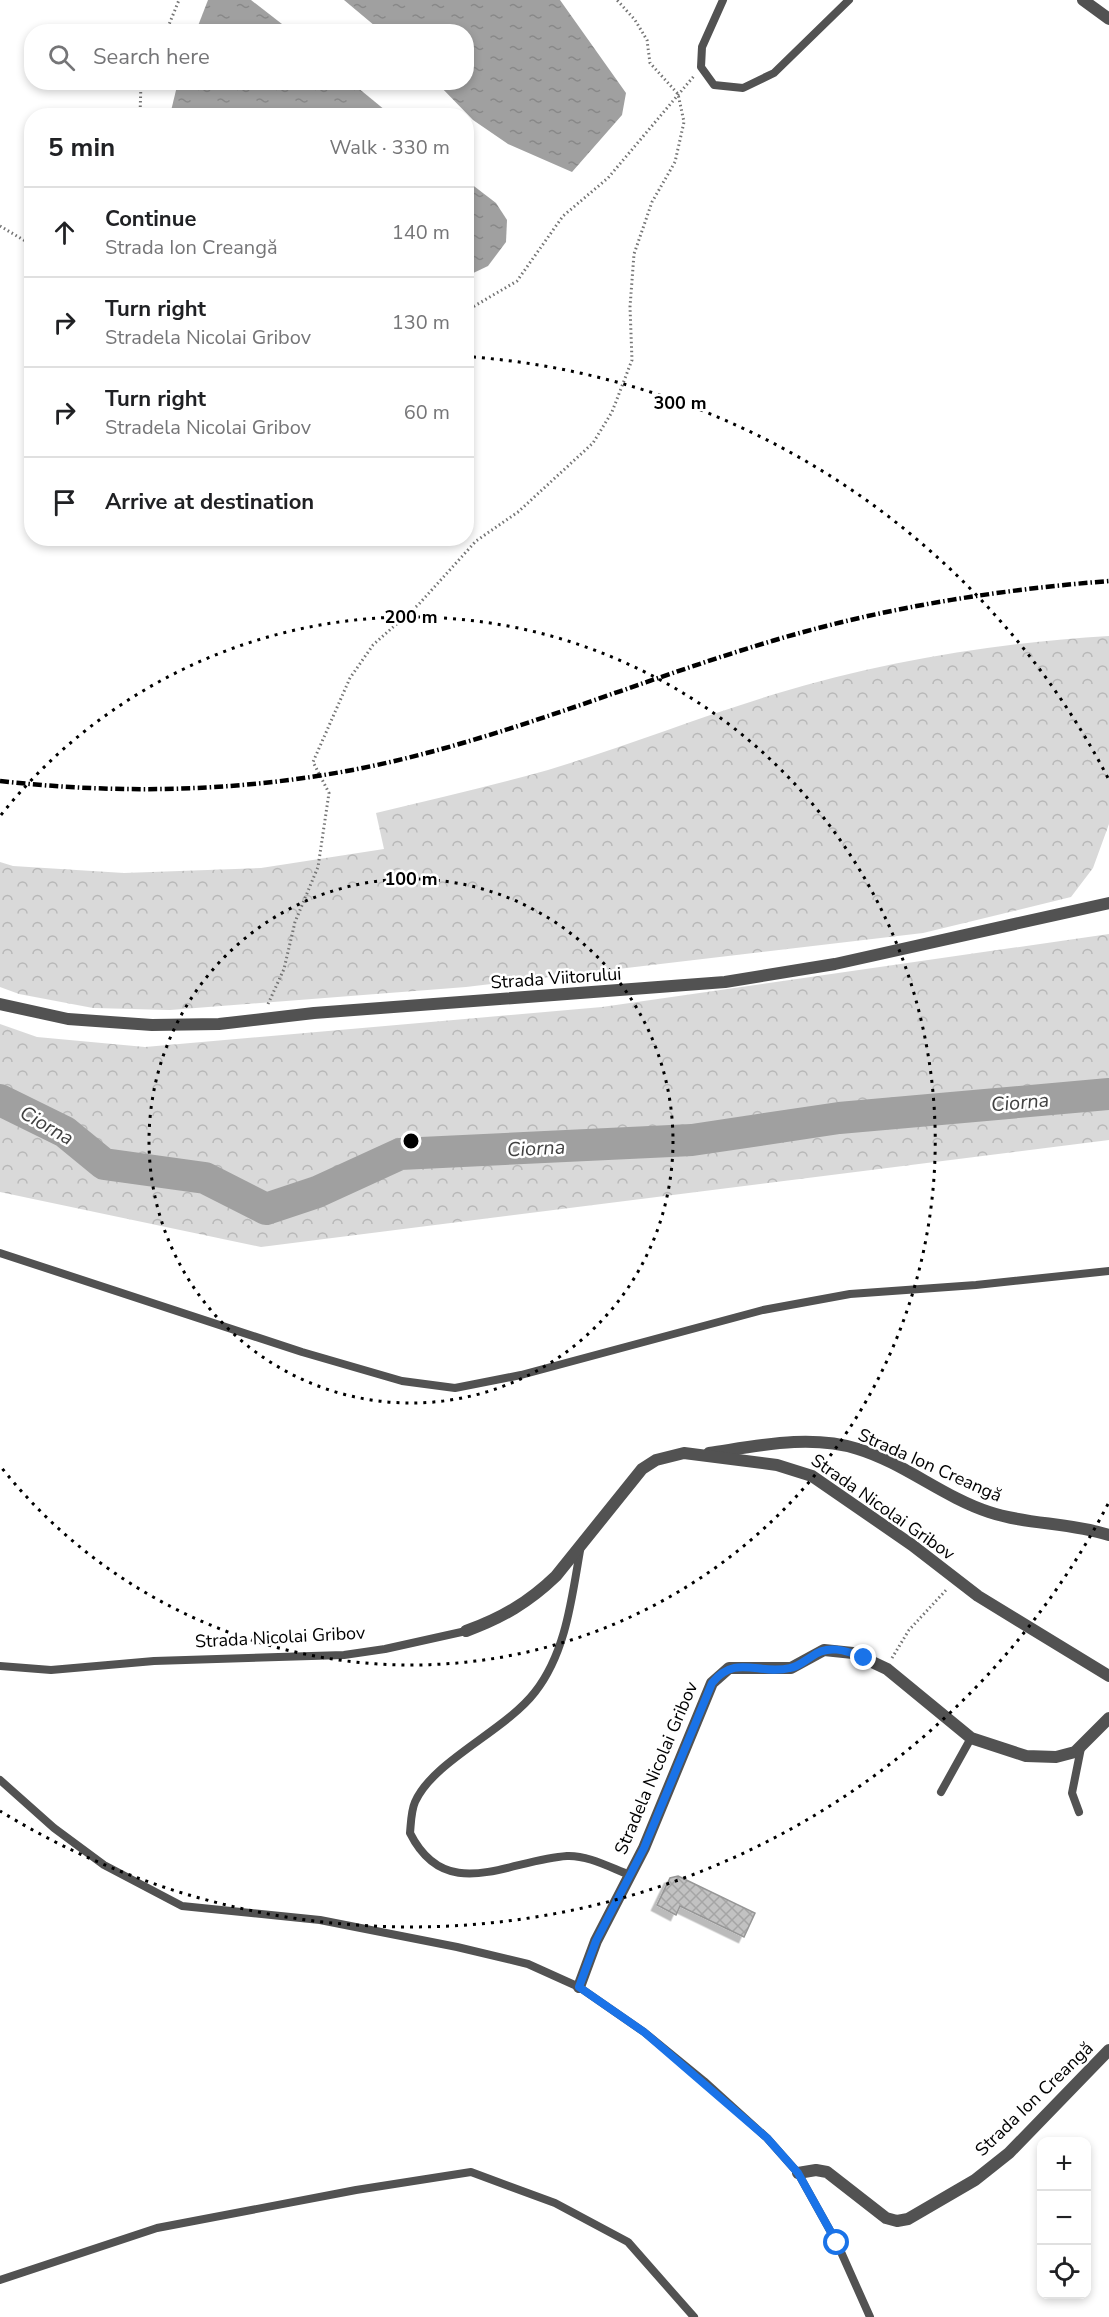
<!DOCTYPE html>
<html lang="en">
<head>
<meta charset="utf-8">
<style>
  :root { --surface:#fff; --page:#f6f6f6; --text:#202124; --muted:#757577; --line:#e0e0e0 }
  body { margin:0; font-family:"Nunito Sans",sans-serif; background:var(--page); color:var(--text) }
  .controls { position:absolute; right:18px; bottom:18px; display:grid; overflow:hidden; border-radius:12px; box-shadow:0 3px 9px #0003 }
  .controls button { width:54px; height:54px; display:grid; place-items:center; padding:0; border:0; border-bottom:2px solid var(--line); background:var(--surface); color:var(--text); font:30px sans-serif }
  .stop { position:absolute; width:18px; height:18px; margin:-14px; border:4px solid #1a73e8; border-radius:50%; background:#fff }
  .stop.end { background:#1a73e8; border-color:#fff; box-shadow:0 2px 6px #0008 }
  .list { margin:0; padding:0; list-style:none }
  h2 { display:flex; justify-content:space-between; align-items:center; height:78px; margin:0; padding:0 24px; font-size:26px }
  h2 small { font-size:20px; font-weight:400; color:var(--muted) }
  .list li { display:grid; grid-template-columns:39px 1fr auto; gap:18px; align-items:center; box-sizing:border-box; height:90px; padding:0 24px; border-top:2px solid var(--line) }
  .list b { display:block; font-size:22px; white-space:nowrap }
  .list p { margin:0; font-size:20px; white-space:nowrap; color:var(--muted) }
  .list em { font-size:20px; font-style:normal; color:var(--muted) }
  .icon { flex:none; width:33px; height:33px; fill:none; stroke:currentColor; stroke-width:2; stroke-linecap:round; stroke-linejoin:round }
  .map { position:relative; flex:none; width:1109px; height:2317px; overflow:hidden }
  .search { position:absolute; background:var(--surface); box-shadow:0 3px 9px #0003; left:24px; top:24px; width:450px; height:66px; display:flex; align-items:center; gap:15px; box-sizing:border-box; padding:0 21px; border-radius:24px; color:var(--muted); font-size:22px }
  .panel { position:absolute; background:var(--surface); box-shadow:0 3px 9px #0003; left:24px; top:108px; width:450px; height:438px; border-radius:24px }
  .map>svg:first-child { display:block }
</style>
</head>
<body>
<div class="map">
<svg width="1109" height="2317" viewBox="0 0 1109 2317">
  <defs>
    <pattern id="forest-crowns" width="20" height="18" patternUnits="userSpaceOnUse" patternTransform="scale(1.5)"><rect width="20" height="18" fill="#d9d9d9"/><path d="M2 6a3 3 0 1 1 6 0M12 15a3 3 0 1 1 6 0" fill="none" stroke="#b8b8b8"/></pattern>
    <pattern id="water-ripples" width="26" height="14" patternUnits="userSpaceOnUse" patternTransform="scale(1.5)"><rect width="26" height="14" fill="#a0a0a0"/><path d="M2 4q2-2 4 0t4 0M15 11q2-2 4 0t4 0" fill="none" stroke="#888"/></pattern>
    <pattern id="building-cross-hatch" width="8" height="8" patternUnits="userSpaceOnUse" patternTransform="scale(1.5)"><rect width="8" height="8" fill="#c2c2c2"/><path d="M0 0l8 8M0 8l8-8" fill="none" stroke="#a5a5a5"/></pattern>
    <filter id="shadow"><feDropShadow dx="-5.5" dy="5.5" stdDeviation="0" flood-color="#0004"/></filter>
  </defs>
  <rect width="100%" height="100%" fill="#fff"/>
  <g fill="url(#forest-crowns)">
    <path d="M1109,636V824L1093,868L1071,897L923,933L466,987L170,1010L93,1008L19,994L0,987V862L13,866L124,873L261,868L384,849L376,813C433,799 491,786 548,770C624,747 699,717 775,694C885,661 995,643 1109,636Z"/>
    <path d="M1109,934V1140L261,1247L0,1192V1024L37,1037L145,1047L602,1007Z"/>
  </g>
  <g fill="url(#water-ripples)">
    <path d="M208,0H251L291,31H196Z"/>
    <path d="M344,0H560L626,93L622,115L572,172L508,144L473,120L437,83L466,82V32L381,31Z"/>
    <path d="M178,82L352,83L391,115H170Z"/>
    <path d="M466,180L496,203L507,220L506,242L488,266L467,276Z"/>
  </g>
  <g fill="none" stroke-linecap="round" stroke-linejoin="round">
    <path stroke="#a0a0a0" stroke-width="32" d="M0,1100L65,1132L104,1164L205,1178L266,1209L317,1192L400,1154L692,1140L839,1118L1109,1094"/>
  </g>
  <path fill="url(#building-cross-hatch)" stroke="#969696" stroke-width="1.5" filter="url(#shadow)" d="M678,1876L755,1913L744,1937L680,1906L676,1915L657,1905L670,1878Z"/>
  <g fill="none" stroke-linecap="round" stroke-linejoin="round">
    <g stroke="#747474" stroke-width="3" stroke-dasharray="1.5 3" stroke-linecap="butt">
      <path d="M166,32L179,0"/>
      <path d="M140,116L141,82"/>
      <path d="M0,226L32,245"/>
      <path d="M466,311L517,281L563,216L608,178L694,76"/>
      <path d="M268,1004L284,969L295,922L318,867L329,793L313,762L350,678L373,645L419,604L476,541L518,512L593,443L612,412L632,360L630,307L634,254L652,202L675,162L684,122L678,94L650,63L647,40L635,20L617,0"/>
      <path d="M892,1658L909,1630L948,1588"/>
    </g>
    <g stroke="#525252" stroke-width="8">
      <path d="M723,0L702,47L701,67L714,85L743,88L774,73L849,0"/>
      <path d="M0,1253L302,1352L402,1381L455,1388L521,1375L763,1310L850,1294L976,1285L1109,1271"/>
      <path d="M581,1545C572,1595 567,1651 535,1692C505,1731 433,1761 415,1802C411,1811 411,1823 410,1833C446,1905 508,1860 567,1856C588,1855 611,1868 630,1875"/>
      <path d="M0,1666L51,1670L154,1661L344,1655L385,1649L466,1631"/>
      <path d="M0,1780L54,1828L104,1865L182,1906L320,1920L457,1947L528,1964L579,1987L644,2032L704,2081L767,2138L798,2173L837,2243L870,2317"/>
      <path d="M941,1792L971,1738"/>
      <path d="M1079,1812L1072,1793L1081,1748"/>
      <path d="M0,2280L157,2228L356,2190L471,2172L555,2203L628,2242L694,2317"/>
    </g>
    <g stroke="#525252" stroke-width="12">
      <path d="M1083,0L1109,19"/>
      <path d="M0,1004L68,1019L152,1025L219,1024L314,1013L725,982L835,964L1109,903"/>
      <path d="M709,1453C757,1446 810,1434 858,1449C904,1463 943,1497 989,1512C1028,1525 1068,1522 1109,1535"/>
      <path d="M466,1631C502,1618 529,1602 556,1576L642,1469L656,1460L684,1453L777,1465L812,1476L912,1545L978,1596L1109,1676"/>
      <path d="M579,1987L596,1941L644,1848L712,1683L729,1668H791L824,1650L853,1653L887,1669L971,1738L1026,1756L1056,1757L1075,1752L1109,1718"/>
      <path d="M798,2173L816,2170L827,2172L886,2218L897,2221L908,2219L975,2180L1009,2153L1109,2050"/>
    </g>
    <path stroke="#000" stroke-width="4.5" stroke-dasharray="9 3 1.5 3" stroke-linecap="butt" d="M0,781C116,794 232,792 347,771C493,744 630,683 772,641C882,608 995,590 1109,581"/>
  </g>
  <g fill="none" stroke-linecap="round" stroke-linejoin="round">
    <path stroke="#1a73e8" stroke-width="8" d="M837,2243L798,2173L767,2138L644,2032L579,1987L596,1941L644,1848L712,1683C736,1653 759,1676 790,1668C798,1667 804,1661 811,1657C827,1644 846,1650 864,1658"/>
  </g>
  <g fill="none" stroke="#000" stroke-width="3" stroke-dasharray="3 6">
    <circle cx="411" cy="1141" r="262"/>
    <path d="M1 815A524 524 0 1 1 1 1467"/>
    <path d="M1108 1504A786 786 0 0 1 0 1811M473 357A786 786 0 0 1 1108 778"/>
  </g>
  <g text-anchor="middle" stroke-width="5" stroke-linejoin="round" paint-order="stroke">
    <g font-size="18" fill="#000" stroke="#fff">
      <text transform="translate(556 978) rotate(-4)" y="6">Strada Viitorului</text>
      <text transform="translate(930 1465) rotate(24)" y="6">Strada Ion Creangă</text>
      <text transform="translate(883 1507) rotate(35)" y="6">Strada Nicolai Gribov</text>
      <text transform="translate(280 1637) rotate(-3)" y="6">Strada Nicolai Gribov</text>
      <text transform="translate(656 1768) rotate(-67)" y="6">Stradela Nicolai Gribov</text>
      <text transform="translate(1034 2099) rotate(-44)" y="6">Strada Ion Creangă</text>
    </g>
    <g font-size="20" font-style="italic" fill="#414141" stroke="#fff">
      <text transform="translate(1020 1102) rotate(-5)" y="7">Ciorna</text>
      <text transform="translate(47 1125) rotate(30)" y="7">Ciorna</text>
      <text transform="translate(536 1148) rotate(-3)" y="7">Ciorna</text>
    </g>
  </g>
  <circle cx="411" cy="1141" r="9" fill="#000" stroke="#fff" stroke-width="3"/>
  <g font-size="18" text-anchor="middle" font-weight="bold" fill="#000" stroke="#fff" stroke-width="5" stroke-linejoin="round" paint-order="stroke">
    <text x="680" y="409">300 m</text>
    <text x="411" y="623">200 m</text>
    <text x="411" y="885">100 m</text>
  </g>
</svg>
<div class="controls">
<button>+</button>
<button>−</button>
<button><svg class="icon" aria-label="locate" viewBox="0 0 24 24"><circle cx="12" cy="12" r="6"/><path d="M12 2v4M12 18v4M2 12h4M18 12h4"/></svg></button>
</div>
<div class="stop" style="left:837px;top:2243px"></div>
<div class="stop end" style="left:864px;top:1658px"></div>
<div class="search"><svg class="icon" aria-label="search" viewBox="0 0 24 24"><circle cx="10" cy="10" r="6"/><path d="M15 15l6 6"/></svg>Search here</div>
<section class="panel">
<h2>5 min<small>Walk · 330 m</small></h2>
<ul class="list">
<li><svg class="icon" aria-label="ahead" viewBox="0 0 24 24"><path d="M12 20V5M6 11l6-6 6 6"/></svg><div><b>Continue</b><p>Strada Ion Creangă</p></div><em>140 m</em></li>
<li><svg class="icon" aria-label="right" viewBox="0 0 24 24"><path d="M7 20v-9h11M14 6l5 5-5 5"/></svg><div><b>Turn right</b><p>Stradela Nicolai Gribov</p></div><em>130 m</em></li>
<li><svg class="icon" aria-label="right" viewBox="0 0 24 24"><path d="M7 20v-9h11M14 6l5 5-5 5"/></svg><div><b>Turn right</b><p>Stradela Nicolai Gribov</p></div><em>60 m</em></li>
<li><svg class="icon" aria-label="arrive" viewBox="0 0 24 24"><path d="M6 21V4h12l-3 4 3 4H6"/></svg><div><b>Arrive at destination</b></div></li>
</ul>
</section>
</div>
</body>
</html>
